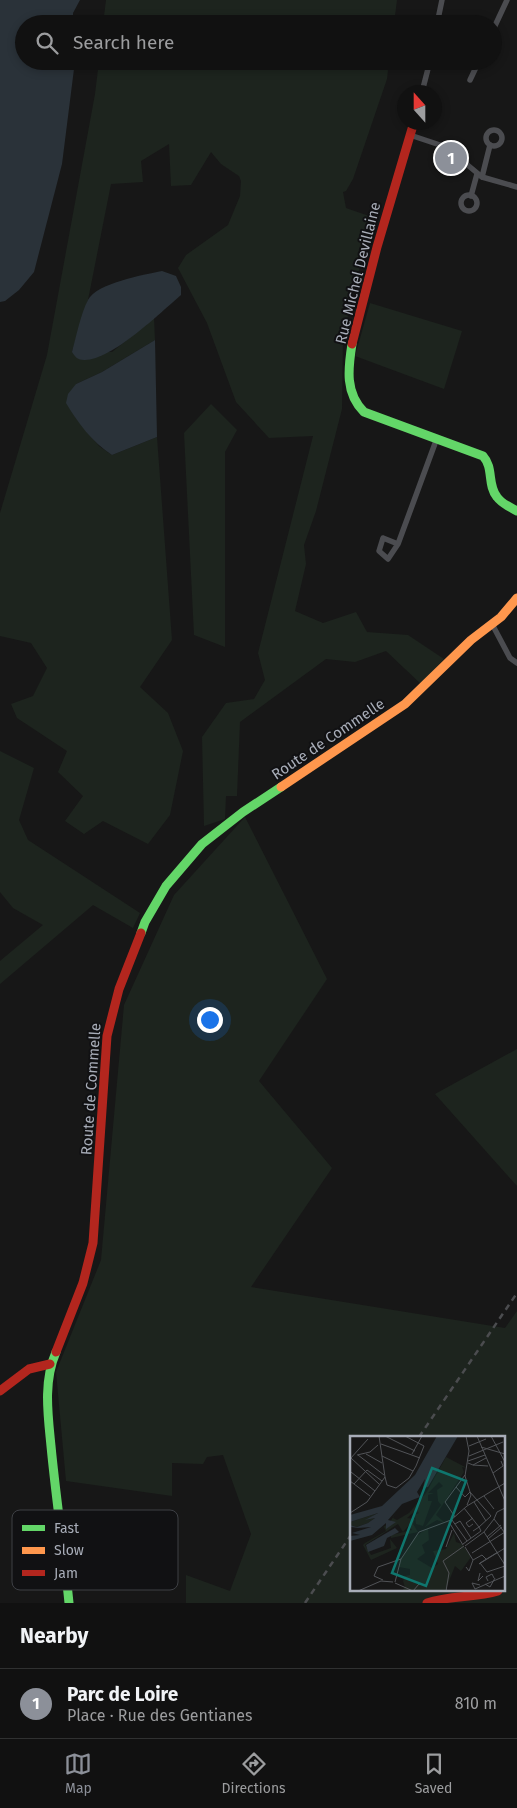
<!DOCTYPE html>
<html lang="en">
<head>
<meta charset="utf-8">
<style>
  :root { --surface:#111; --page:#1e1f1f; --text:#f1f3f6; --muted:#9c9d9f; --line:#303131; --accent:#8c9099 }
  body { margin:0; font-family:"Fira Sans",sans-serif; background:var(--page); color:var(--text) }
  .compass { position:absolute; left:397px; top:85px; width:45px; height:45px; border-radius:50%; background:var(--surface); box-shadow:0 2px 8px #0003; rotate:339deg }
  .you { position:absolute; left:209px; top:1019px; width:18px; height:18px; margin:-12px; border:4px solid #fff; border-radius:50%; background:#1a73e8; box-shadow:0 0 0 8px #1a73e833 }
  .badge { display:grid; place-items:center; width:32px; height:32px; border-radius:50%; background:var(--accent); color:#fff; font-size:16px; font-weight:700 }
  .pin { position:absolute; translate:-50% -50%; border:2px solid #fff; box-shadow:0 1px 5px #0006 }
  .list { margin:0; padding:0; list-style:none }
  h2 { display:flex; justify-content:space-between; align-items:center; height:65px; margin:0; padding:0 20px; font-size:21px }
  h2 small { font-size:16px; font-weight:400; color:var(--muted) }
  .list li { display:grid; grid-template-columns:32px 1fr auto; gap:15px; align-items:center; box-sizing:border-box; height:70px; padding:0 20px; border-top:1px solid var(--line) }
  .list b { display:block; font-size:19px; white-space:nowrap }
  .list p { margin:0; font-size:16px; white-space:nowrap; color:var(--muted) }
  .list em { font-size:16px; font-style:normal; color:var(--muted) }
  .icon { flex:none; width:28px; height:28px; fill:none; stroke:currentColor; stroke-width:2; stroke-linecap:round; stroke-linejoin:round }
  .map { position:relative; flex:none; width:517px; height:1603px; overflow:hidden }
  .search { position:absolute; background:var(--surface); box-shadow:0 2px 8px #0003; left:15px; right:15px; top:15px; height:55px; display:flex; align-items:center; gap:12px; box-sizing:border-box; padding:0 18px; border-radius:28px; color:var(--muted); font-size:19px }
  .sheet { height:135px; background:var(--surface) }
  nav { display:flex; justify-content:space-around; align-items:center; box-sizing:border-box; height:70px; border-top:1px solid var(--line); background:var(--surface); font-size:14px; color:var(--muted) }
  nav a { display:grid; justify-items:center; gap:2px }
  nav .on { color:var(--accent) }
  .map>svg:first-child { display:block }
</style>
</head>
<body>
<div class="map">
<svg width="517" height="1603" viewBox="0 0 517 1603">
  <rect width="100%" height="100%" fill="#171717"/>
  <g fill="#1d241e" fill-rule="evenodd">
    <path d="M106,0H397L394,24H103Z"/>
    <path d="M99,61H389L387,79L353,179L346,191L343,192L346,208L372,217L343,336L342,409L316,511L304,545L306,564L295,611L323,623L356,612L367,632L408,635L444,659L422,685L386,651L355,662L326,659L240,722L237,796H226L225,819L204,826L202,737L226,703L254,699L265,680L258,653L313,436L269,438L236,402L207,323L178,268L186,255L228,225L240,196L241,181L239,176L221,164L211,152L191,185L171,186L169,144L141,161L143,182L111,184L88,300L72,352H112L154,318L155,340L102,372L76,384L75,417L99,446L112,455L157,437L172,640L140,687L168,713L183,751L170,815L148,844L103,821L84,834L65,821L83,796L58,772L67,751L17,718L11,704L33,696L47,668L31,643L0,636V513L47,355L95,94Z"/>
    <path d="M370,303L462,331L444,389L355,356Z"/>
    <path d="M211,404L237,430L225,452V647L194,635L184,433Z"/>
    <path d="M0,751L34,768L19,820L28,840L140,913L133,928L93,905L0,984V961L43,925L13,908L0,892Z"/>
    <path d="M245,817L327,979L259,1081L332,1168L251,1287L505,1328L517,1311V1603H186V1575L230,1591L251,1534L223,1455L207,1457L203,1464L172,1463V1496L66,1481L56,1372L101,1260L124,1005L174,895ZM351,1437H503V1589H351Z"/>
    <path d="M517,1049V1186L435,1094Z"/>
  </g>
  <g fill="#2a3239">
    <path d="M0,0H80L73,13V24H24V61H75L62,164L34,272L19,290L5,301L0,302Z"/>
    <path d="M162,271L176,276L181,287V295C160,313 111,361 84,360C78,360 75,357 72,352C76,337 81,313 88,300C97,283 143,275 162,271Z"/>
    <path d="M155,340L157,437L112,455C92,442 78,423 66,403L68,394L76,384L102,372Z"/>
  </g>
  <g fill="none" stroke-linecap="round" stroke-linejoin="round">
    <g stroke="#4b4c50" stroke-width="5.5">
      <path d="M437,24L442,0"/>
      <path d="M493,30L507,0"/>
      <path d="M470,80L479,61"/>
      <path d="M422,92L430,61"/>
      <circle cx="494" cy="138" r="8"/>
      <path d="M410,135L446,147L482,177L517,187"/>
      <path d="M482,177L490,145"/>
      <circle cx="469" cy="203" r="8"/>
      <path d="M471,196L477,174"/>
      <path d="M398,544L388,559L379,551L383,538L398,544L437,438"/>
      <path d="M492,624L510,658L517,663"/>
    </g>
    <g stroke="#63d668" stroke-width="9">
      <path d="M352,344C348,369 345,393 364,412L483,456C494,468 487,485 497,497C502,504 510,507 517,511"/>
      <path d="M141,933L145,922L166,886L202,844L243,812L281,787"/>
      <path d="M56,1352C43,1382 48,1415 51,1446C56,1499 64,1551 69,1603"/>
    </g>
    <path stroke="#ff974d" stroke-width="9" d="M281,787L405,704L471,640L501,617L517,598"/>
    <g stroke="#b3261e" stroke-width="9">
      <path d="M352,344L377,247L414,122"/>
      <path d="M56,1352L83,1283L93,1243L107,1036L119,989L141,933"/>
      <path d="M0,1391L29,1369L50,1364"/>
      <path d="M427,1603C450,1595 475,1598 498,1591"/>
    </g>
    <g stroke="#4b4c4f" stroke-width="2.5" stroke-dasharray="6 5" stroke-linecap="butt">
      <path d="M419,1437L517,1293"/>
      <path d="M305,1603L351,1535"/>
    </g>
  </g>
  <g text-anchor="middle" stroke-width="4" stroke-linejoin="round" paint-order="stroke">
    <g font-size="15" fill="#a8adb8" stroke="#111113">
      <text transform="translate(358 273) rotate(-76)" y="5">Rue Michel Devillaine</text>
      <text transform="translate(328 739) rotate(-34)" y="5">Route de Commelle</text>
      <text transform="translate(91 1089) rotate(-86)" y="5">Route de Commelle</text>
    </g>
  </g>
  <g transform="translate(350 1436)">
    <rect width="155" height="155" fill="#171717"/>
    <path d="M96,21L117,32L112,31L114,36L86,79L95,87L87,84L75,91L91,69L88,65L87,54L93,50L89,46L78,57H84L78,59V65H82L73,90L66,88L65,79L69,77L66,74L57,82L65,83L63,88L68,96L41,102V99L62,94L59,89L53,96L48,88L15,109L21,119L41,112L40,103L47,112L21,124L13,109L15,107L36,95L34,91L27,96L40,86L47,75L43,82L47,84L59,77L76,57ZM28,77L16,84L25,82L18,87L7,91L0,89V86ZM78,92L79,104L72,109L75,117L67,123L82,132L88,128L83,115L96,113L104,97L106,106L112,108L121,121L111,135L105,130L95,155H52L55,151L53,145L55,140L60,139V133L49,131L51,123L65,101Z" fill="#1d241e"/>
    <path d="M87,0H108L78,51L73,52L75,43L67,56L70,61L52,68L38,84L46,86L36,93V87L22,99L0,105V100L10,99L2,97L21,91L8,92L1,91L0,89L7,91L18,87L25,82L15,84L28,77L0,86V79L32,70L65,39ZM45,92L49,96L37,102L34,110L18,116L16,109Z" fill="#2a3239"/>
    <path fill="none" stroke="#515357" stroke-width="1" d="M35,0L65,15M116,0L119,15L115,40L121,59L117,69M127,0L155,65M141,0L155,26M31,8L70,22M119,10L136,3M131,11L155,18M16,18L32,27M62,18L72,0M7,19L20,16L28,9M8,19L34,39M32,20L63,35M119,20L153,6M1,22L29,48M0,23L18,3M118,25L135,19M118,27L123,29L136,22M123,29L138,30M1,36L25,55M143,37L153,30L151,25M35,41L37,49L46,52L59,42L66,30L74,10L55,0M0,45L20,60M4,48L17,34L32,45M106,51L115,61L120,56M134,60L144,73M124,66L136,85M114,72L129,91L123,95M0,77L17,66L35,41L29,0M105,81L95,66L115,39M102,84L117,105M99,86L113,109M105,88L110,85L121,102M123,88L119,91L116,87L123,82M134,96L155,129M155,97L144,83L147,76L155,72M137,101L151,89M138,103L152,91M113,108L131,95L129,91L141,80L120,56M115,110L134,96L144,83M96,111L102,94M115,111L123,124M148,116L130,127L129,128L155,112M122,117L155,96M123,124L132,119L136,123M130,127L137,136L155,130M116,131L119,135L123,124M130,137L128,145L133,140M33,144L24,140L28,131L51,123M138,145L136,141L142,138L144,142M45,146L51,123L69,96L101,84L117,70L155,47M45,147L63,155M135,148L140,151L145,142M130,149L122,147L125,153L155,140M8,155L31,145L43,146M63,155L69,148L75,149M96,155L99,137L93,125L114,110"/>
    <path fill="#0f766e" fill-opacity="0.15" stroke="#0f766e" stroke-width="2.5" d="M82,32L116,45L76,150L42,137Z"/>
    <rect width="155" height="155" fill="none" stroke="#a8adb8" stroke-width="2.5"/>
  </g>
  <rect x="12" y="1510" width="166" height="80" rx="8" fill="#111113" stroke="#3e4045" stroke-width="1"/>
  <rect x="22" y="1525" width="23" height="6" fill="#63d668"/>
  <rect x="22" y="1547" width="23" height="7" fill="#ff974d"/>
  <rect x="22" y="1570" width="23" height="6" fill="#b3261e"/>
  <g font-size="14" fill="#a8adb8">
    <text x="54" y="1533">Fast</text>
    <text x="54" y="1555">Slow</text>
    <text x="54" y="1578">Jam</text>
  </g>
</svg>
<svg class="compass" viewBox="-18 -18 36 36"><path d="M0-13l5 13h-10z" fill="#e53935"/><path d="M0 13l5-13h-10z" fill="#9c9d9f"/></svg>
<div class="you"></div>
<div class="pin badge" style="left:451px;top:158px">1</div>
<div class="search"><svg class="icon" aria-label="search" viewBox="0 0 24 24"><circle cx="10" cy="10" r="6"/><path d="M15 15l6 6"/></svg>Search here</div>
</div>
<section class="sheet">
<h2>Nearby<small></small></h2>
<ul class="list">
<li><span class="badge">1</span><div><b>Parc de Loire</b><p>Place · Rue des Gentianes</p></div><em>810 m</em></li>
</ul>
</section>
<nav>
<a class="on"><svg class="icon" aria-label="map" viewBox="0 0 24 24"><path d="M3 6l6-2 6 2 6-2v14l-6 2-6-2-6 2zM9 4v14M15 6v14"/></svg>Map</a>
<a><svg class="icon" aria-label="directions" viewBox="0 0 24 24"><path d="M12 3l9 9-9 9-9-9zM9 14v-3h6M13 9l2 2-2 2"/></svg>Directions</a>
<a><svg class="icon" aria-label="saved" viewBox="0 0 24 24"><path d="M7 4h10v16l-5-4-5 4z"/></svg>Saved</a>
</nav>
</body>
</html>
